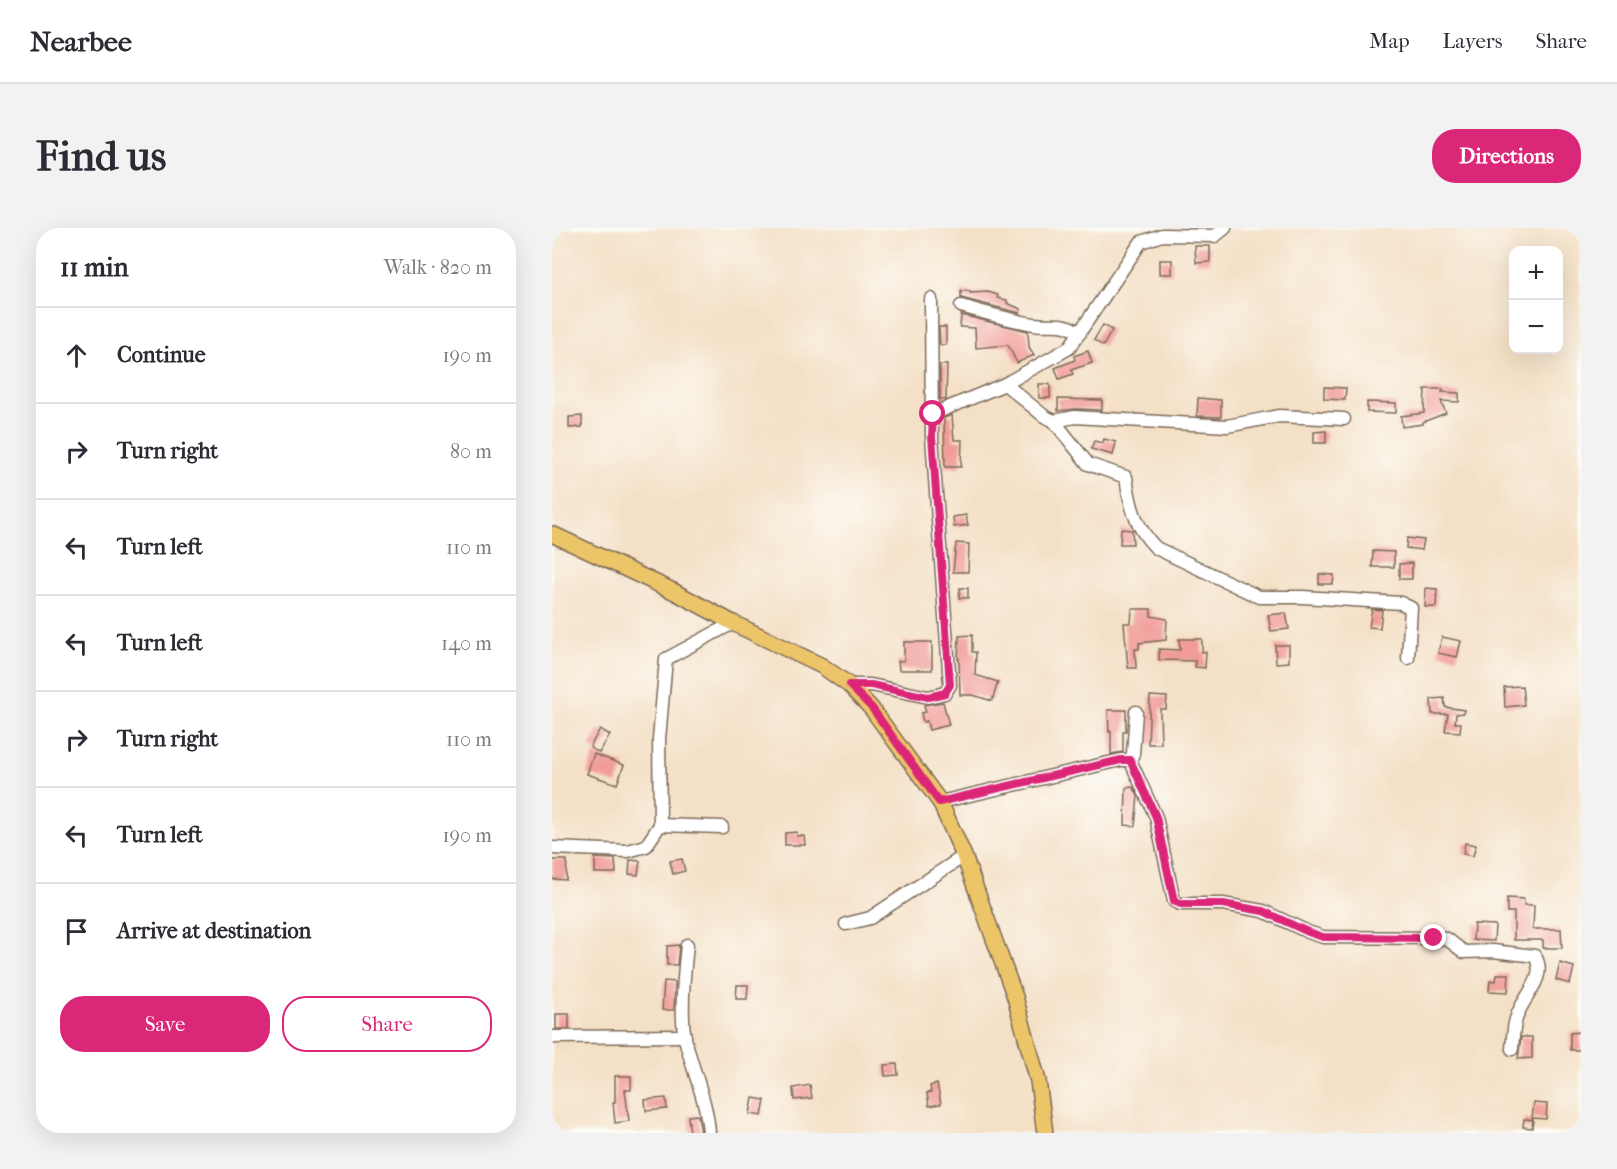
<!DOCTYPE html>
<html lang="en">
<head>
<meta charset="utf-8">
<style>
  :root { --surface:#fff; --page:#f2f2f3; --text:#2b2b33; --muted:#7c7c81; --line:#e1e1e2; --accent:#db2777 }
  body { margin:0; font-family:"IM FELL French Canon",serif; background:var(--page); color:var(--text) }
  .controls { position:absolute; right:18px; top:18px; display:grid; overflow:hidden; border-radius:12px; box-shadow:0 6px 24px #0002 }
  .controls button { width:54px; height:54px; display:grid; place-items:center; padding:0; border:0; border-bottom:2px solid var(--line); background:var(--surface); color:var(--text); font:30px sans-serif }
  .stop { position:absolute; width:18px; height:18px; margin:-14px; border:4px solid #db2777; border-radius:50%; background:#fff }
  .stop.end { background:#db2777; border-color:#fff; box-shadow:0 2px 6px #0008 }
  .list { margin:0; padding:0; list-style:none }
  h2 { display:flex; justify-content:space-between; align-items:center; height:78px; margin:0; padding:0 24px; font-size:26px }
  h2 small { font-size:20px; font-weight:400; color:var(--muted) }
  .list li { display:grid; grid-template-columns:39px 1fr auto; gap:18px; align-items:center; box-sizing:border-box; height:96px; padding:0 24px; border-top:2px solid var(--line) }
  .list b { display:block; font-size:22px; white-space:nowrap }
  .list em { font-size:20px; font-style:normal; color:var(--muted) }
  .actions { display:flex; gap:12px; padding:18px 24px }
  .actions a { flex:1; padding:14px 0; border:2px solid var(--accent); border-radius:24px; text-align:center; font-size:21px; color:var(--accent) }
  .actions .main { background:var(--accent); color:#fff }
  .icon { flex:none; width:33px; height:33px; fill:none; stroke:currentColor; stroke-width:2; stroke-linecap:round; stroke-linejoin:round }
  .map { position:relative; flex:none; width:1029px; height:905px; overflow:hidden; border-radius:24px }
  header { display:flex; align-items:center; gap:36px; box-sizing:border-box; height:84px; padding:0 30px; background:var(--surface); border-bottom:2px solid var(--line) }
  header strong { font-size:28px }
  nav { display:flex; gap:33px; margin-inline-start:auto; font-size:21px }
  .intro { display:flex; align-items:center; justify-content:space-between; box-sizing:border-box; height:144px; padding:0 36px }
  h1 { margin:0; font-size:42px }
  .button { padding:15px 27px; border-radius:24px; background:var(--accent); color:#fff; font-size:21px; font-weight:700 }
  main { display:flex; gap:36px; padding:0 36px }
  aside { flex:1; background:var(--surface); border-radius:24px; box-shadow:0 6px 24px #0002 }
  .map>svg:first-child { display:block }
</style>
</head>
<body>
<header>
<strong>Nearbee</strong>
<nav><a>Map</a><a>Layers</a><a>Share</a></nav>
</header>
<div class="intro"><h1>Find us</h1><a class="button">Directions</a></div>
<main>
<aside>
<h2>11 min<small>Walk · 820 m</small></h2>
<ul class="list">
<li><svg class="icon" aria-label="ahead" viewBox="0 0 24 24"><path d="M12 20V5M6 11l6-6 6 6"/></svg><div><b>Continue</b></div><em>190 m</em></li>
<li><svg class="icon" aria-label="right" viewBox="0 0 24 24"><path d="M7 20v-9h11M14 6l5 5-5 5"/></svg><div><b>Turn right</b></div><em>80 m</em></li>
<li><svg class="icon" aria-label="left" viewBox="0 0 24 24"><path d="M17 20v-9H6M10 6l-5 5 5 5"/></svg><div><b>Turn left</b></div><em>110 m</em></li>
<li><svg class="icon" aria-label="left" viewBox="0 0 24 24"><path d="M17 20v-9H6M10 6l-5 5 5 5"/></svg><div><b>Turn left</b></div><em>140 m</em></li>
<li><svg class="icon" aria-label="right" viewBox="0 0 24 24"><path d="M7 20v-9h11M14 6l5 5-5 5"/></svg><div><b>Turn right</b></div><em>110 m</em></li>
<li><svg class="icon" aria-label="left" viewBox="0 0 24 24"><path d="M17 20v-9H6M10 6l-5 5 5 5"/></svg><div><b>Turn left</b></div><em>190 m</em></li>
<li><svg class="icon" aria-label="arrive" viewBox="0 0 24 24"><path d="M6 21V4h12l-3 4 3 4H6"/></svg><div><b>Arrive at destination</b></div></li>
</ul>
<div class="actions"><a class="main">Save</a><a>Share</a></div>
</aside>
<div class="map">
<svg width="1029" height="905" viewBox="0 0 1029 905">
  <rect width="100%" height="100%" fill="#fdfcf7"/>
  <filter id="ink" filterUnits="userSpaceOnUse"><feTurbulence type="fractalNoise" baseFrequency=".0167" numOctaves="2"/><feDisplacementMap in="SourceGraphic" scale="12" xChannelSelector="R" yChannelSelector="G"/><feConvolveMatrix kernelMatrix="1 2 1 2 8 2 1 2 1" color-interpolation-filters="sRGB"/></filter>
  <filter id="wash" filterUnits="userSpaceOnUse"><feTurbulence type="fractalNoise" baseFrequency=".008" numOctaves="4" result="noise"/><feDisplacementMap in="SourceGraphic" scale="24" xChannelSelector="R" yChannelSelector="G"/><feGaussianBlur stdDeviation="1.35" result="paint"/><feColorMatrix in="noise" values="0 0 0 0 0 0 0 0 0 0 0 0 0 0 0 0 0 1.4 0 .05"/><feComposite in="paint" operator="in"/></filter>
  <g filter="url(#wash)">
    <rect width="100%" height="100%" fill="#f4e0c6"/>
    <g id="blocks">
      <g fill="#f19c98">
        <path d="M643,18H658V34L644,35Z"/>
        <rect x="608" y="32" width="12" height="14"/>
        <path d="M409,63H418V65L436,64L446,67L445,70L455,72V75L469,81L468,85L409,70Z"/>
        <path d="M409,87L476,103L477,119L482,127L465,135L456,117L424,120L423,100L408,99Z"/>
        <path d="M551,97L560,102L551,118L542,112Z"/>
        <path d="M387,99H394V117H388Z"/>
        <path d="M536,123L540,135L519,142L521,146L507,151L503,140L523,132L522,128Z"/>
        <path d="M388,137H395L394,172L388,171Z"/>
        <rect x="487" y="156" width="11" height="14"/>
        <path d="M772,159L794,160L793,172L772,171Z"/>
        <path d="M873,161H891L890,164L907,165V174L889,173L894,185L871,194V196L850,199L849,188L872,185Z"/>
        <path d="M646,170L669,172V189L645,188Z"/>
        <path d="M506,171L550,172V182L523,181L506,183Z"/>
        <path d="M815,174L844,175V185L815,184Z"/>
        <path d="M400,187L402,212H410L409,239H393L392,190Z"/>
        <path d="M30,188V199L17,200V189Z"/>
        <path d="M774,203V215H762V204Z"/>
        <path d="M552,211L564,214L561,227L539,221L542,213L551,215Z"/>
        <path d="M414,287L416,297L402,299L401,289Z"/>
        <path d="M569,301L580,302L581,316H568Z"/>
        <path d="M855,310L872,312L870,322L854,320Z"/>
        <path d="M404,315L417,316L416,344H401Z"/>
        <path d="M821,323L842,324V339H820Z"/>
        <path d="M860,335V351H847V336Z"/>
        <path d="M767,346L782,347L781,356H767Z"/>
        <path d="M408,360H416V370H407Z"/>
        <path d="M874,360L885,361L884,379H873Z"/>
        <path d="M580,381H599V388L615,391L614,412L587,415V421H583L584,440H576L572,395H579Z"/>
        <path d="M820,381L830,382L828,400L817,399Z"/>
        <path d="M734,385L737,401L719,403L716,387Z"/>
        <path d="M420,407V424H424L423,447L446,454L440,473L421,467H408L407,431H406L407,408Z"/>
        <path d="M890,409L909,413L905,429L886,425Z"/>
        <path d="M627,411H650V424H654L653,440L643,439V433L607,432V421L628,422Z"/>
        <path d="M352,414H380V442H347L346,433H352Z"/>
        <path d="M723,417H737V434L724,435Z"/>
        <path d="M970,458L972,477L953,479L952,459Z"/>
        <path d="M598,468L615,469L614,481H608L609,516H596Z"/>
        <path d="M892,470L893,479L912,482V485L904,486L903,495H909L908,504L893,503L896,486H880L879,471Z"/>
        <path d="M391,474L397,497L377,502L375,493L371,494L369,485L374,484L372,477Z"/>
        <path d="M556,482H574V503H571V524L559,526V503L557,504Z"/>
        <path d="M48,501L58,507L47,525L38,519Z"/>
        <path d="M42,526L72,537L65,556L35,546Z"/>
        <path d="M581,559L586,568L583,598L573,597L574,560Z"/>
        <path d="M245,604V608H252L253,617H233V605Z"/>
        <path d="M913,615L924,617L921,628L911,626Z"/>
        <path d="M43,630L63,631L64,645H43Z"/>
        <path d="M130,631L133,643L121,646L118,633Z"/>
        <path d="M0,632H15L14,652L0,651Z"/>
        <path d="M78,632L88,633L86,647L77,646Z"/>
        <path d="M955,670L972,671V677H982L981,701H1009L1010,720H991V712H962V684H955Z"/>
        <path d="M922,696L943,697L942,713L921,712Z"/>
        <path d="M127,717L125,737H115V718Z"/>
        <path d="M1008,735L1022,739L1018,756L1004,752Z"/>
        <path d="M945,746H957L956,764L937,763L938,752L944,753Z"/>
        <path d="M112,753L123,754L122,782H110Z"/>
        <path d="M185,757H196L195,771H184Z"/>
        <rect x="4" y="786" width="13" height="15"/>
        <path d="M1029,804V822H1018V805Z"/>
        <path d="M969,809H980V830L966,831Z"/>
        <path d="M345,836L346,847L333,848L332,837Z"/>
        <path d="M63,848H79V862H73L77,893L63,895L61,874H63Z"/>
        <path d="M385,856L389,876L377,878L375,865L379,864L378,858Z"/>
        <path d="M258,857L260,870L242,872L241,860Z"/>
        <path d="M114,870L115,881L94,883L93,872Z"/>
        <path d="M201,870L213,872L210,888L198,886Z"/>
        <path d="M982,875L995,876L994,891L980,890Z"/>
        <path d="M146,887L149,904L138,905L136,888Z"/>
        <path d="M972,891L981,892L980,900L971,899Z"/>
      </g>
    </g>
  </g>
  <g filter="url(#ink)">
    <use href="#blocks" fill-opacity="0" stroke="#7c6a59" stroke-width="1.5"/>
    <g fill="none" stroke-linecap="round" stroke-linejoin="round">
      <g stroke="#7c6a59" stroke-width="15">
        <g id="minor">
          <path d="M409,78C433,85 457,92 482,96C502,99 509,92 528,105"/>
          <path d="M453,156L492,188L502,193L536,236L574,249C578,277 583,299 604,320L707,369H751L849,375L859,380L856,430"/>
          <path d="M381,186L453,156L517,120L589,14L610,7L663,8L673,0"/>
          <path d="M502,193L523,189L675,198L727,188L792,191"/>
          <path d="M297,457H319L376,469L393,465L398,457L380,209L379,71"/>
          <path d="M584,484L581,526L578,532L604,589L622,673L628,676H671L711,683L756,704L771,709L882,710L895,711L912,724L941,723L983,728C996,750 971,768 965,788C961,798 961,811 960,821"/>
          <path d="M388,574L569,532H578"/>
          <path d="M108,597L170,599"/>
          <path d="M0,620L76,623L94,618L108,597L107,511L114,431L181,395"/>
          <path d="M294,696L318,690L412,628"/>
          <path d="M135,717C132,744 128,785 133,810C140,842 155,872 157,905"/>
          <path d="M0,809L133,808"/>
        </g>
      </g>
      <g stroke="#7c6a59" stroke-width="18">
        <path id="major" d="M0,306L123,364L181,395L270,438L297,457L319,480L388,574L412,628L463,769L486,853L493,905"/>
      </g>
      <use href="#minor" stroke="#fff" stroke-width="12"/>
      <use href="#major" stroke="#edc569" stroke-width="15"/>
    </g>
  </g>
  <g fill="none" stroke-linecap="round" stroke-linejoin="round" filter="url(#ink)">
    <path stroke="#db2777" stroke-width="8" d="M381,186L380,208L398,457L393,465L376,469L319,457H297L320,480L387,574L569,532H578L604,589L622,673L628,676H671L711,683L756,704L771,709L882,710"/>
  </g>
</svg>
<div class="controls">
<button>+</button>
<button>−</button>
</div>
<div class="stop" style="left:381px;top:186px"></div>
<div class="stop end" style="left:882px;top:710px"></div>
</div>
</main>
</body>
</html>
